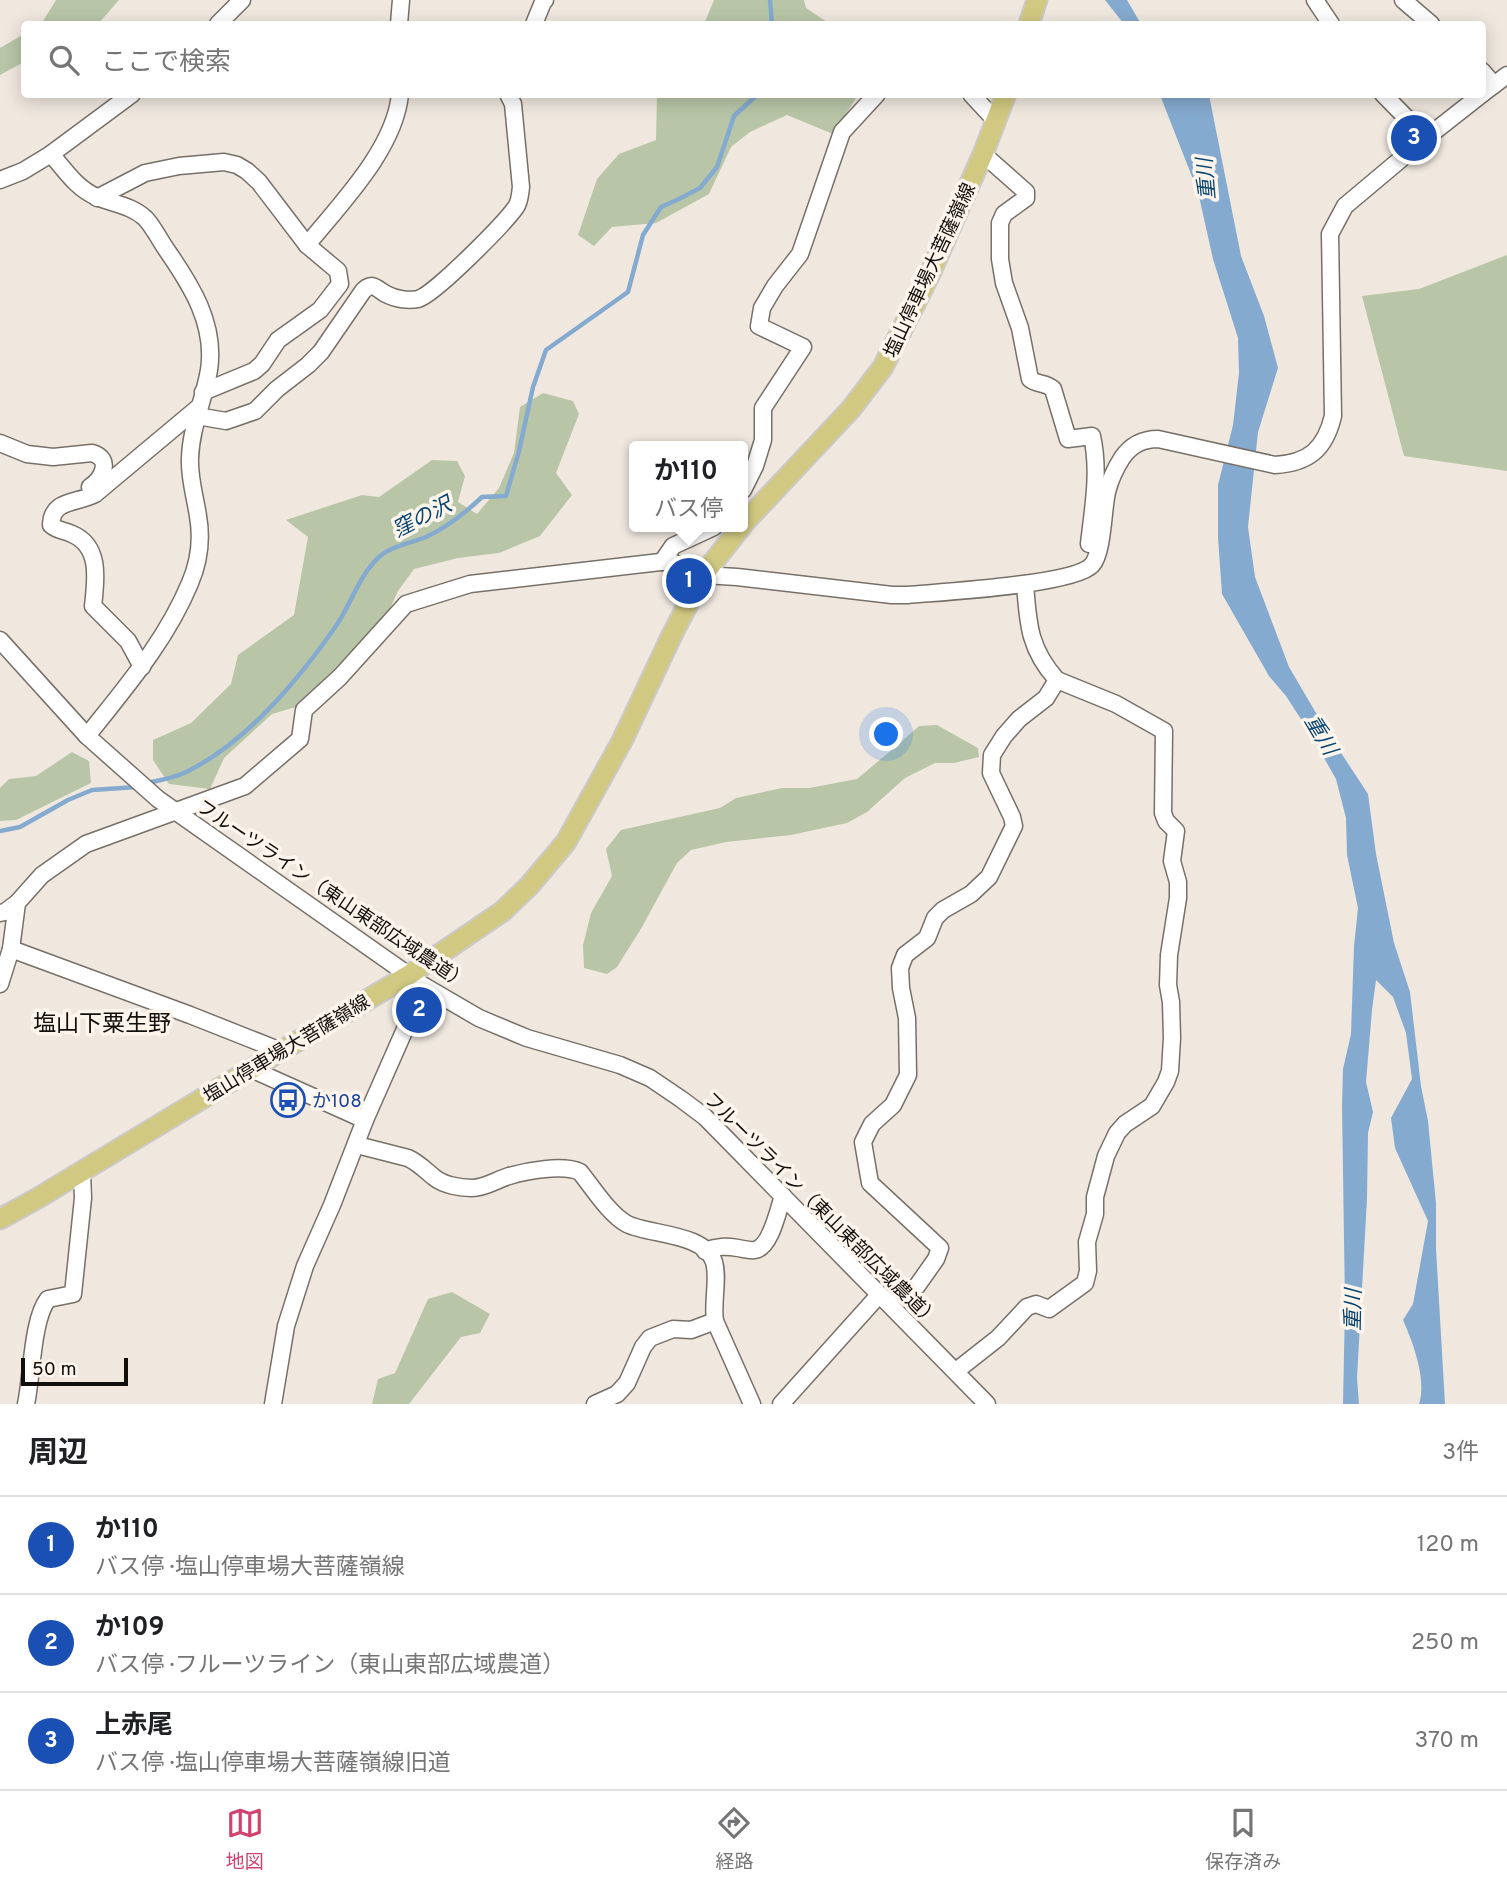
<!DOCTYPE html>
<html lang="ja">
<head>
<meta charset="utf-8">
<style>
  :root { --surface:#fff; --page:#f2f2f2; --text:#202124; --muted:#757577; --line:#e0e0e0; --accent:#d1436f }
  body { margin:0; font-family:Overpass,"Noto Sans JP",sans-serif; background:var(--page); color:var(--text) }
  .scale { position:absolute; left:21px; bottom:18px; width:107px; box-sizing:border-box; padding-left:7px; border:4px solid #110e0b; border-top:0; font-size:19px; line-height:24px; white-space:nowrap; color:#110e0b; -webkit-text-stroke:5px #fdf5ec; paint-order:stroke }
  .you { position:absolute; left:887px; top:735px; width:24px; height:24px; margin:-18px; border:5px solid #fff; border-radius:50%; background:#1a73e8; box-shadow:0 0 0 10px #1a73e833 }
  .badge { display:grid; place-items:center; width:46px; height:46px; border-radius:50%; background:var(--accent); color:#fff; font-size:23px; font-weight:700 }
  .pin { position:absolute; translate:-50% -50%; border:4px solid #fff; box-shadow:0 2px 7px #0006 }
  .popup { position:absolute; left:629px; top:441px; width:119px; height:91px; box-sizing:border-box; display:grid; place-content:center; border-radius:7px; background:var(--surface); filter:drop-shadow(0 2px 5px #0005); font-size:23px; white-space:nowrap; color:var(--muted) }
  .popup b { font-size:26px; color:var(--text) }
  .popup::after { content:''; position:absolute; left:50%; top:100%; margin-left:-14px; border:14px solid transparent; border-top-color:var(--surface) }
  .list { margin:0; padding:0; list-style:none }
  h2 { display:flex; justify-content:space-between; align-items:center; height:91px; margin:0; padding:0 28px; font-size:30px }
  h2 small { font-size:23px; font-weight:400; color:var(--muted) }
  .list li { display:grid; grid-template-columns:46px 1fr auto; gap:21px; align-items:center; box-sizing:border-box; height:98px; padding:0 28px; border-top:2px solid var(--line) }
  .list b { display:block; font-size:26px; white-space:nowrap }
  .list p { margin:0; font-size:23px; white-space:nowrap; color:var(--muted) }
  .list em { font-size:23px; font-style:normal; color:var(--muted) }
  .icon { flex:none; width:38px; height:38px; fill:none; stroke:currentColor; stroke-width:2; stroke-linecap:round; stroke-linejoin:round }
  .map { position:relative; flex:none; width:1507px; height:1404px; overflow:hidden }
  .search { position:absolute; background:var(--surface); box-shadow:0 4px 18px #0003; left:21px; right:21px; top:21px; height:77px; display:flex; align-items:center; gap:18px; box-sizing:border-box; padding:0 24px; border-radius:7px; color:var(--muted); font-size:26px }
  .sheet { height:385px; background:var(--surface) }
  nav { display:flex; justify-content:space-around; align-items:center; box-sizing:border-box; height:98px; border-top:2px solid var(--line); background:var(--surface); font-size:19px; color:var(--muted) }
  nav a { display:grid; justify-items:center; gap:4px }
  nav .on { color:var(--accent) }
  .map>svg:first-child { display:block }
</style>
</head>
<body>
<div class="map">
<svg width="1507" height="1404" viewBox="0 0 1507 1404">
  <rect width="100%" height="100%" fill="#f0e8df"/>
  <g fill="#b8c6a7">
    <path d="M56,0H119L98,24H38L43,21Z"/>
    <path d="M714,0H804L806,8L830,24H704Z"/>
    <path d="M24,34V62L0,75V48Z"/>
    <path d="M657,95H858L833,134L787,115L750,132L731,147L709,194L656,223L612,227L594,246L578,235L597,179L619,154L656,140Z"/>
    <path d="M1507,255V471L1404,456L1362,296L1419,289Z"/>
    <path d="M543,393L573,401L579,414L556,473L572,495L540,536L499,553L458,558L414,569L398,591L382,626L337,666L306,704L272,714L224,758L210,789L169,784L153,760V740L191,723L231,684L238,655L294,615L308,537L286,520L362,495L379,497L432,460L457,461L465,476L458,502L477,514L499,488L514,453L520,407Z"/>
    <path d="M937,725L978,748L979,757L954,763H935L905,778L867,812L847,823L791,835L726,842L691,850L677,863L642,927L617,967L607,974L584,968L583,945L591,913L612,876L606,849L621,830L720,808L736,798L782,788H809L857,779L894,748L919,726Z"/>
    <path d="M72,752L89,761L91,783L16,820L0,821V788L9,779L36,776Z"/>
    <path d="M452,1292L490,1314L480,1333L461,1337L409,1404H372L378,1379L395,1373L428,1299Z"/>
  </g>
  <g fill="#85aacf">
    <path d="M1105,0H1127L1141,24H1124Z"/>
    <path d="M1160,95H1209L1241,256L1264,316L1278,368L1258,432L1248,527L1255,577L1289,667L1326,730L1368,794L1376,854L1394,943L1410,992L1421,1086L1428,1121L1436,1203V1249L1445,1404H1419C1427,1379 1413,1343 1403,1320L1413,1304L1428,1221L1395,1148L1391,1118L1412,1079L1406,1033L1393,997L1376,980L1372,1010L1366,1082L1373,1112L1368,1133L1367,1199L1357,1378L1359,1404H1343L1345,1305L1342,1105L1343,1069L1351,1034L1354,946L1358,908L1347,855L1346,818L1336,779L1308,730L1286,696L1269,676L1222,594L1218,538V485L1233,425L1239,373L1238,338L1213,259L1198,192Z"/>
  </g>
  <g fill="none" stroke-linecap="round" stroke-linejoin="round">
    <g stroke="#85aacf" stroke-width="4.5">
      <path d="M770,0L772,24"/>
      <path d="M148,783C160,780 173,778 184,773C244,745 299,679 336,626C351,604 359,576 378,558C390,546 411,543 426,537C448,527 465,513 482,497L506,496L519,451L533,387L546,350L628,292L643,235L661,207L679,199L700,188L717,167L734,116L758,94"/>
      <path d="M0,831L20,827L68,800L92,790L137,787"/>
    </g>
    <g stroke="#777068" stroke-width="19">
      <g id="minor">
        <path d="M1315,0L1331,24"/>
        <path d="M1403,0L1431,24"/>
        <path d="M218,24L242,0"/>
        <path d="M399,24L401,0"/>
        <path d="M534,24L543,2L545,0"/>
        <path d="M1482,71L1494,85"/>
        <path d="M971,94L996,121"/>
        <path d="M1383,94L1426,138"/>
        <path d="M1482,94L1507,75"/>
        <path d="M51,154C65,170 77,189 97,197C113,204 131,205 145,218C153,226 159,239 166,249C191,285 216,324 209,370C204,400 191,427 190,458C189,478 195,496 198,516C202,539 199,562 190,583C166,641 125,688 87,736"/>
        <path d="M983,154L1026,192V198L1004,214L1000,223V259L1004,283L1020,328L1030,379C1037,385 1045,382 1053,389L1068,439L1092,436C1100,472 1093,508 1089,544H1090"/>
        <path d="M0,180L23,171L51,154L132,94"/>
        <path d="M97,198L145,173L179,166L224,162L237,165L247,171L259,182L307,245L338,271L340,284L320,310L278,340L262,364L254,371L203,392"/>
        <path d="M307,245C340,204 395,149 400,94"/>
        <path d="M197,416L226,421L255,411L277,389L308,365L321,352L363,291C366,288 368,286 372,286C377,287 382,292 386,294C395,299 408,301 418,299C434,295 504,224 516,207C520,201 520,194 521,187L513,104L508,94"/>
        <path d="M0,443L27,454L53,457L92,453C113,459 102,479 90,487"/>
        <path d="M743,490L755,466L763,440V408L803,347L759,326L762,308L775,286L800,254L842,132L877,94"/>
        <path d="M662,562L673,546L714,527"/>
        <path d="M0,640L87,736L158,799L424,986L479,1018L527,1038L620,1065L650,1078L681,1099L705,1117L987,1404"/>
        <path d="M142,667L128,641L93,606C96,580 101,546 72,534C64,530 58,531 51,525C52,499 76,504 95,494L199,407"/>
        <path d="M0,913L5,912L17,903L42,875L86,844L245,786L300,739L304,710L340,677L406,604L470,584L669,561L703,575L737,577L892,595H908C940,592 1074,585 1092,565C1103,553 1103,509 1107,492C1110,480 1115,469 1122,458C1131,445 1142,439 1158,439L1275,465C1309,463 1325,449 1333,416L1330,234L1345,206L1426,138L1482,94"/>
        <path d="M11,949L190,1015L281,1051"/>
        <path d="M0,984L11,949L17,903"/>
        <path d="M251,1069L365,1120L332,1205L305,1266L286,1326L273,1404"/>
        <path d="M365,1120L424,986"/>
        <path d="M357,1145L408,1158C419,1163 426,1171 435,1178C444,1185 460,1188 472,1188C485,1188 496,1180 509,1176C526,1171 563,1164 580,1172C593,1188 609,1214 627,1224C649,1235 705,1233 714,1262C719,1278 712,1303 715,1321L752,1404"/>
        <path d="M705,1251C717,1246 726,1246 738,1248C744,1249 750,1251 755,1250C771,1247 778,1210 783,1196"/>
        <path d="M886,1301L917,1286L936,1259L940,1248L870,1183L863,1142L872,1124L893,1105L908,1075L907,1018L901,988L900,968L905,955L927,938L935,918L943,910L971,894L989,877L1014,826L1012,817L991,773L992,755L1004,736L1019,719L1046,698L1057,680C1029,649 1028,624 1025,584"/>
        <path d="M956,1371L998,1338L1027,1307L1036,1304L1049,1309L1085,1283L1088,1271L1087,1242L1095,1214V1197L1106,1156L1117,1133L1125,1124L1152,1106L1166,1082L1170,1071L1172,1038L1171,1002L1168,985L1169,955L1178,898V882L1172,861L1176,831L1166,821L1163,813L1164,731L1116,704L1057,680"/>
        <path d="M26,1404C32,1377 32,1319 48,1299L73,1294L83,1198L82,1172"/>
        <path d="M595,1404L617,1394L627,1383L643,1347L650,1338L673,1329L691,1330L715,1321"/>
        <path d="M781,1404L879,1295"/>
      </g>
    </g>
    <g stroke="#cbcac9" stroke-width="23">
      <g id="major">
        <path d="M1029,24L1037,0"/>
        <path d="M743,524L851,409L883,367L929,276L983,154L1006,94"/>
        <path d="M0,1219L38,1198L281,1051L409,975L503,911L529,886L566,842L622,741L671,637L703,575L741,527"/>
      </g>
    </g>
    <use href="#minor" stroke="#fff" stroke-width="16"/>
    <use href="#major" stroke="#d1c982" stroke-width="19"/>
  </g>
  <defs>
    <g id="bus-ring" transform="scale(1.75)"><circle r="9.5" fill="#fdf5ec" stroke="#1a4fb4" stroke-width="1.5"/><path d="M-5-6H5V4H4V6H2V4H-2V6H-4V4H-5ZM-3.5-4V0h7V-4ZM-3.5 1.2v1.5H-2V1.2ZM2 1.2v1.5H3.5V1.2Z" fill="#1a4fb4"/></g>
  </defs>
  <g fill-rule="evenodd">
    <use href="#bus-ring" x="288" y="1100"/>
  </g>
  <g text-anchor="middle" stroke-width="7" stroke-linejoin="round" paint-order="stroke">
    <g font-size="19" fill="#110e0b" stroke="#fdf5ec">
      <text transform="translate(929 270) rotate(-65)" y="7">塩山停車場大菩薩嶺線</text>
      <text transform="translate(333 894) rotate(34)" y="7">フルーツライン（東山東部広域農道）</text>
      <text transform="translate(286 1048) rotate(-31)" y="7">塩山停車場大菩薩嶺線</text>
      <text transform="translate(822 1209) rotate(45)" y="7">フルーツライン（東山東部広域農道）</text>
    </g>
    <g font-size="19" fill="#164399" stroke="#fdf5ec" text-anchor="start">
      <text x="312" y="1107">か108</text>
    </g>
    <g font-size="21" font-style="italic" fill="#064472" stroke="#fdf5ec">
      <text transform="translate(1206 179) rotate(-95)" y="7">重川</text>
      <text transform="translate(422 517) rotate(-27)" y="7">窪の沢</text>
      <text transform="translate(1321 735) rotate(59)" y="7">重川</text>
      <text transform="translate(1353 1310) rotate(-89)" y="7">重川</text>
    </g>
    <g font-size="23" fill="#110e0b" stroke="#fdf5ec">
      <text x="102" y="1031">塩山下粟生野</text>
    </g>
  </g>
</svg>
<div class="scale">50 m</div>
<div class="you"></div>
<div class="pin badge" style="left:689px;top:581px;background:#1a4fb4">1</div>
<div class="popup"><b>か110</b>バス停</div>
<div class="pin badge" style="left:419px;top:1010px;background:#1a4fb4">2</div>
<div class="pin badge" style="left:1414px;top:138px;background:#1a4fb4">3</div>
<div class="search"><svg class="icon" aria-label="search" viewBox="0 0 24 24"><circle cx="10" cy="10" r="6"/><path d="M15 15l6 6"/></svg>ここで検索</div>
</div>
<section class="sheet">
<h2>周辺<small>3件</small></h2>
<ul class="list">
<li><span class="badge" style="background:#1a4fb4">1</span><div><b>か110</b><p>バス停 · 塩山停車場大菩薩嶺線</p></div><em>120 m</em></li>
<li><span class="badge" style="background:#1a4fb4">2</span><div><b>か109</b><p>バス停 · フルーツライン（東山東部広域農道）</p></div><em>250 m</em></li>
<li><span class="badge" style="background:#1a4fb4">3</span><div><b>上赤尾</b><p>バス停 · 塩山停車場大菩薩嶺線旧道</p></div><em>370 m</em></li>
</ul>
</section>
<nav>
<a class="on"><svg class="icon" aria-label="map" viewBox="0 0 24 24"><path d="M3 6l6-2 6 2 6-2v14l-6 2-6-2-6 2zM9 4v14M15 6v14"/></svg>地図</a>
<a><svg class="icon" aria-label="directions" viewBox="0 0 24 24"><path d="M12 3l9 9-9 9-9-9zM9 14v-3h6M13 9l2 2-2 2"/></svg>経路</a>
<a><svg class="icon" aria-label="saved" viewBox="0 0 24 24"><path d="M7 4h10v16l-5-4-5 4z"/></svg>保存済み</a>
</nav>
</body>
</html>
